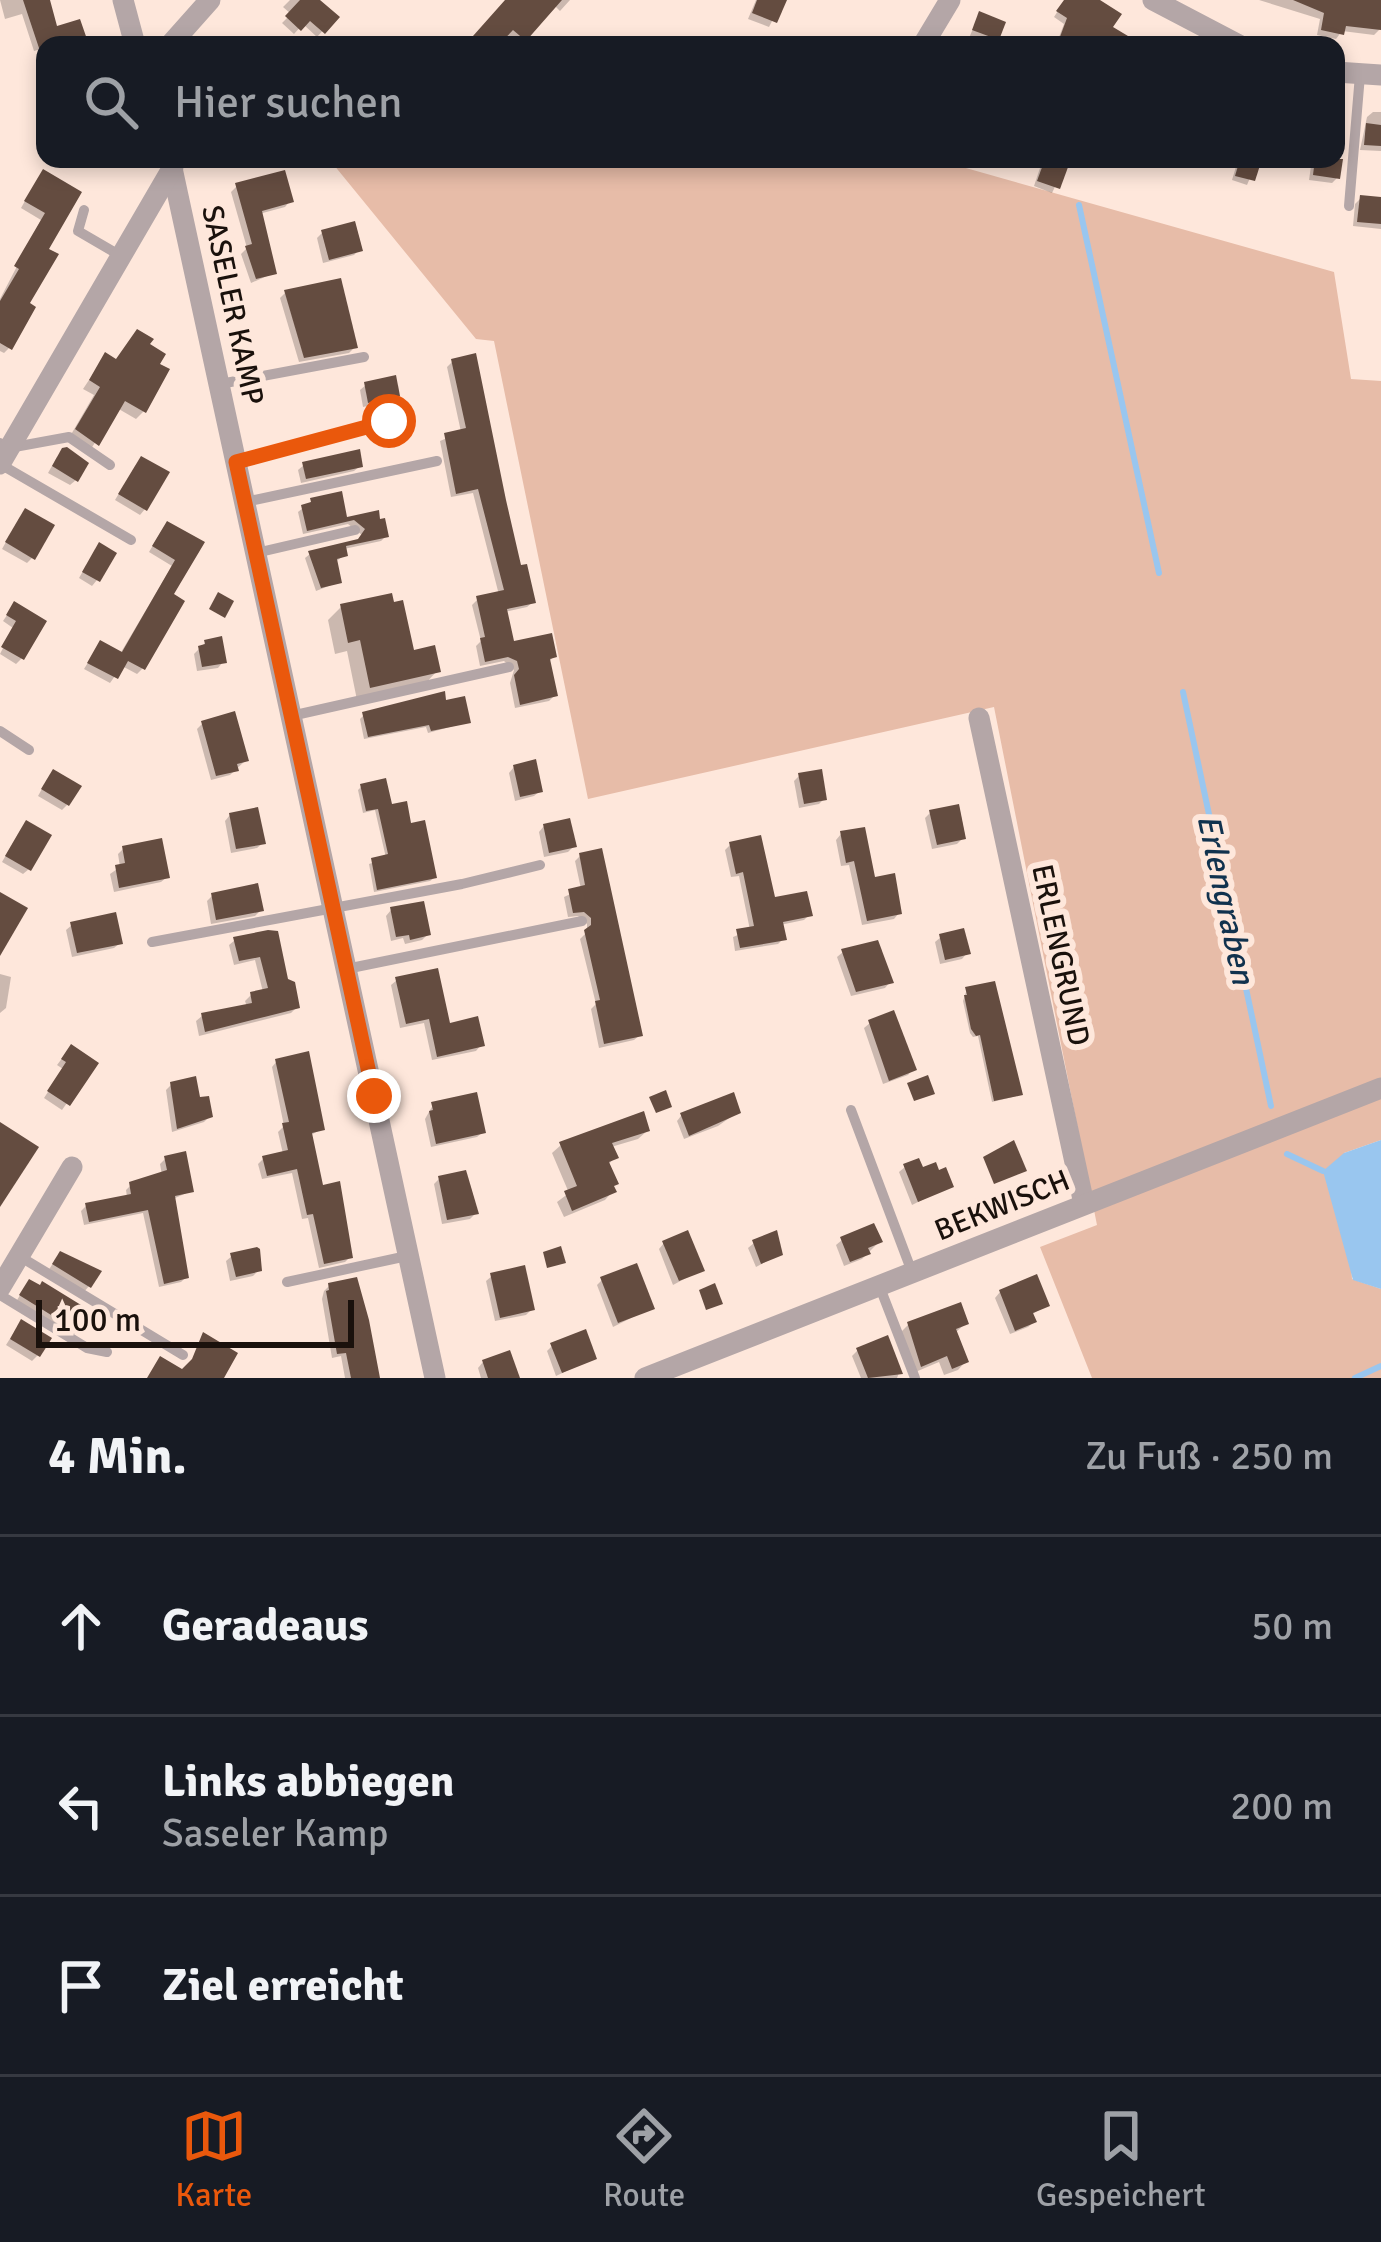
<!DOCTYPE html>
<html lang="de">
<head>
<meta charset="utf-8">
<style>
  :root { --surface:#171b24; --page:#20242c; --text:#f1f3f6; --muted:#9ea1a6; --line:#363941; --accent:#ea580c }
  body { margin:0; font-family:Signika,sans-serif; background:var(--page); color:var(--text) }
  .scale { position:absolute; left:36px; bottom:30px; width:318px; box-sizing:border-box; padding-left:12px; border:6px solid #1a110c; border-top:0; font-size:33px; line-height:42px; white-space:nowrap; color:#1a110c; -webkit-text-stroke:9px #fee7db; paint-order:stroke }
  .stop { position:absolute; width:36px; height:36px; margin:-27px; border:9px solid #ea580c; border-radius:50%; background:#fff }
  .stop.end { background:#ea580c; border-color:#fff; box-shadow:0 3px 12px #0008 }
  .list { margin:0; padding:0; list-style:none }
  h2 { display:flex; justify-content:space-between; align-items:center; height:156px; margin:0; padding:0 48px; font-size:51px }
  h2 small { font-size:39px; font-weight:400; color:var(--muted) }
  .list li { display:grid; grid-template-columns:78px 1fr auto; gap:36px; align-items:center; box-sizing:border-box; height:180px; padding:0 48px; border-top:3px solid var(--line) }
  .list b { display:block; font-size:45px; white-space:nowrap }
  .list p { margin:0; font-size:39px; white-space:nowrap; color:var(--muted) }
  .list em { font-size:39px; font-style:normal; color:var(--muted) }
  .icon { flex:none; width:66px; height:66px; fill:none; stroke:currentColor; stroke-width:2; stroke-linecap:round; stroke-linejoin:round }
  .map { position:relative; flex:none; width:1381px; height:1378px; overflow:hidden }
  .search { position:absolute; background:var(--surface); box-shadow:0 6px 18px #0003; left:36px; right:36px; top:36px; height:132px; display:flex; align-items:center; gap:30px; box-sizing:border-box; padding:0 42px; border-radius:24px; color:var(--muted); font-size:45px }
  .sheet { height:696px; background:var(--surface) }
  nav { display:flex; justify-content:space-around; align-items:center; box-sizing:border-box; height:168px; border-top:3px solid var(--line); background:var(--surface); font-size:33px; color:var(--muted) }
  nav a { display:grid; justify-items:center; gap:6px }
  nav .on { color:var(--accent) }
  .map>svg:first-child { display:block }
</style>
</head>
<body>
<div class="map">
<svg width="1381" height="1378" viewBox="0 0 1381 1378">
  <rect width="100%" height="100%" fill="#fee7db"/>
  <path fill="#e7bca8" d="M329,159H934L1334,272L1351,379L1381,381V1140L1344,1153L1352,1279L1381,1289V1378H1092L1040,1247L1097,1225L994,707L588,799L494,341L476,339Z"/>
  <path fill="#99c6ef" d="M1381,1140V1289L1353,1280L1323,1171L1344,1153Z"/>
  <g fill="#0003">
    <path d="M0,0H47L45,48L34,51L22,14L5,19Z"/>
    <path d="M290,0H316L335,17L317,37L303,24L294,34L282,23L291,14L283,7Z"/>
    <path d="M509,0H570L560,11L554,5L518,44L505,33L494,45H465Z"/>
    <path d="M756,0H783L769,27L748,19Z"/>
    <path d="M1065,0H1094L1109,28L1137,45H1056L1064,24L1054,17Z"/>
    <path d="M1259,0H1381L1380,29L1374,35L1342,31L1336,39L1317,35L1320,19Z"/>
    <path d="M978,17L1002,23L993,45H966Z"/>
    <path d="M1373,112H1381V151L1360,150L1367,117Z"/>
    <path d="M1336,122L1343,123L1337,178L1332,183L1309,180L1312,159H1336Z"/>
    <path d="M1043,159H1068L1052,193L1034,186Z"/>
    <path d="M1234,159H1258L1247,185L1232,180L1238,160Z"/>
    <path d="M38,178L78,193L45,250L9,348L4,353L0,351V299L41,220L21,208Z"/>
    <path d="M237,186L290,201L285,207L259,214L274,273L251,283L241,254L247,248L231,192Z"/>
    <path d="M1361,198L1381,200V229L1353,226L1355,204Z"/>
    <path d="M322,233L359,250L354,255L323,263L317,238Z"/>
    <path d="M285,293L355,347L349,353L299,362L280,298Z"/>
    <path d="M105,356L144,411L136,419L117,408L89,452L69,438L94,395L83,389Z"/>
    <path d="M452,362L533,602L527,607L504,612L512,644L554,656L548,663L555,695L549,701L515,708L510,683L514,670L504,661L480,666L476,646L481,641L472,605L478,599L499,595L473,493L451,497L440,441L461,432L447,367Z"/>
    <path d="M366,385L397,395L391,401L363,407L360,390Z"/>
    <path d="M57,457L76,480L70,485L48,473Z"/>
    <path d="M136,465L145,509L140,515L115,500Z"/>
    <path d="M304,465L360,466L354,471L301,483L298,470Z"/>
    <path d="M312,501L345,520L376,513L386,536L381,541L344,549L345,555L335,562L339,582L316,591L305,558L310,554L357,542L362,535L348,524L303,534L298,512Z"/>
    <path d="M20,517L32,558L27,563L2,549Z"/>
    <path d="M162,530L201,544L170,595L142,669L137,674L122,666L110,683L84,669L100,643L120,654L172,566L149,552Z"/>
    <path d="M94,552L97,580L92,586L79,578Z"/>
    <path d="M14,605L22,658L16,664L0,654L13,628L3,621Z"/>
    <path d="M341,607L412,653L437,671L424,685L357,700L347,651L335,654L328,620Z"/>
    <path d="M206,642L223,662L218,668L197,671L194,654Z"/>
    <path d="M444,703L468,722L428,733L426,727L364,739L360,719L364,715Z"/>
    <path d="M203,723L246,760L230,775L211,780L197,729Z"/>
    <path d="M514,767L540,791L534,796L515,801L509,773Z"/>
    <path d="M799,776L824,799L819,804L799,808L794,781Z"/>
    <path d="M48,778L67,805L62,810L38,796Z"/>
    <path d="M361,787L409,827L434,878L430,881L374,892L369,864L386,858L375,810L363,813L358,790Z"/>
    <path d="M931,812L963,838L957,844L932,849L925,818Z"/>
    <path d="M230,815L263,843L257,848L231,853L225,821Z"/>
    <path d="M544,826L574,846L568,852L544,857L539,832Z"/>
    <path d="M21,829L29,869L23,874L2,862Z"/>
    <path d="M841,834L899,913L894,919L862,925L849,865L841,866L836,840Z"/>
    <path d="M730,845L773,901L809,915L804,920L780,925L783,939L778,944L735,951L733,937L750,930L739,876L731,877L725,850Z"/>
    <path d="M123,849L167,877L161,882L114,892L110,874L120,867L118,854Z"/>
    <path d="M581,855L640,1035L634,1040L599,1048L591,1009L596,1004L580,939L587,932V924L578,916L568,917L564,897L581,889L575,861Z"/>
    <path d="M212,896L261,910L255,916L211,924L207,901Z"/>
    <path d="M391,910L428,934L422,940L405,944L403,938L391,941L386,916Z"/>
    <path d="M72,925L120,943L114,948L72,957L66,930Z"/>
    <path d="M275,934L285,981L297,1007L291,1013L199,1036L196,1021L202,1016L247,1007L245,1001L251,995L263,992L255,960L234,965L229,945L235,940Z"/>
    <path d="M941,937L967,953L962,959L940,964L935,942Z"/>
    <path d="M843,952L890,982L885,988L851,996L837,957Z"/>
    <path d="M0,974L11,977L6,1008L0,1013Z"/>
    <path d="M397,980L447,1026L481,1045L476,1051L432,1060L424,1023L400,1028L391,985Z"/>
    <path d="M967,989L1020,1094L1017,1096L992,1102L978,1036L973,1037L970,1033L963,1001Z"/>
    <path d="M870,1023L913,1069L908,1075L883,1084L864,1028Z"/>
    <path d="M66,1053L95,1063L62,1110L44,1098L63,1069L57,1065Z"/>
    <path d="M277,1061L322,1129L309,1136L320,1189L350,1257L345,1262L319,1268L308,1218L302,1219L292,1173L262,1179L258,1164L264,1158L283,1154L278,1132L284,1126L272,1067Z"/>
    <path d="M172,1084L210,1116L204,1122L172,1132L166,1090Z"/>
    <path d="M433,1105L483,1132L477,1137L431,1147L425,1119Z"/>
    <path d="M738,1112L718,1126L684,1139L677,1121L681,1116Z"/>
    <path d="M647,1131L638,1139L611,1147L615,1157L608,1165L613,1191L605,1200L564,1217L557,1202L569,1193L552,1153L561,1145Z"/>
    <path d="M165,1159L191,1191L173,1199L186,1277L181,1282L159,1287L143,1213L84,1225L81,1211L86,1206L127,1197L126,1190L131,1185L162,1175L160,1164Z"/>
    <path d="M905,1167L921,1171L950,1186L912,1205L899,1172Z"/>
    <path d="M440,1178L476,1213L470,1219L442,1224L434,1184Z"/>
    <path d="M842,1240L879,1242L862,1259L844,1266L836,1245Z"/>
    <path d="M664,1243L701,1270L673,1285L659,1249Z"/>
    <path d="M754,1243L780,1254L756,1267L748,1248Z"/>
    <path d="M232,1256L259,1270L253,1276L230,1281L226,1261Z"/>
    <path d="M55,1260L89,1286L84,1292L48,1271Z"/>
    <path d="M492,1276L532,1309L526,1315L495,1321L486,1281Z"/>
    <path d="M355,1280L376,1378H345L341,1356L332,1358L322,1299L324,1291L329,1286Z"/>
    <path d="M602,1280L651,1308L613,1327L597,1285Z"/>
    <path d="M24,1288L78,1331L72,1336L16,1302Z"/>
    <path d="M1000,1292L1047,1305L1031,1315L1034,1322L1028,1327L1010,1334L995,1298Z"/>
    <path d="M966,1323L955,1333L966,1361L958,1370L944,1375L939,1362L913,1373L900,1333L908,1325Z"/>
    <path d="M16,1329L38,1355L32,1361L6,1345Z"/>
    <path d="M552,1346L594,1358L556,1376L547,1351Z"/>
    <path d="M858,1350L899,1373L897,1378H861L852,1356Z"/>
    <path d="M508,1354L516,1378H481L478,1368L483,1362Z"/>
  </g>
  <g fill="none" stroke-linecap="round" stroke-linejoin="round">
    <g stroke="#99c6ef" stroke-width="6">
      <path d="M1079,205L1159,573"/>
      <path d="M1183,692L1271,1106"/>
      <path d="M1287,1154L1323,1171"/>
      <path d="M1355,1378L1381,1366"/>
    </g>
  </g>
  <g fill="#644c40">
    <path d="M23,0H50L57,26L80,19L89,45L39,48Z"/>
    <path d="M300,0H320L340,17L325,34L310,21L301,31L285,16Z"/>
    <path d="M505,0H562L526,41L513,30L499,45H465Z"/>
    <path d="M757,0H787L777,23L752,13Z"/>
    <path d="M1064,0H1100L1122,14L1113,27L1143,45H1057L1067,18L1056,11Z"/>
    <path d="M1293,0H1381V30L1346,26L1344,35L1321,30L1324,13Z"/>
    <path d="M979,11L1006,22L999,40L972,30Z"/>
    <path d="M1366,123L1381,125V146L1364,145Z"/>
    <path d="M1045,159H1071L1060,189L1037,181Z"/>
    <path d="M1240,159H1262L1255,181L1235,176Z"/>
    <path d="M1315,159H1343L1340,179L1313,175Z"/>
    <path d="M43,169L82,192L49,249L59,254L30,303L36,307L12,350L0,343V301L19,269L14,266L45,213L24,201Z"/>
    <path d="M285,170L294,202L262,211L277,274L256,279L245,246L252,244L235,183Z"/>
    <path d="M1360,195L1381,197V224L1357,222Z"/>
    <path d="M355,221L363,251L329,260L321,230Z"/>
    <path d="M341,278L358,348L304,358L284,290Z"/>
    <path d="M137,329L154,339L150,344L166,354L160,364L170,369L146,413L125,401L99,446L75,429L100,387L89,380L105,352L116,359Z"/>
    <path d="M476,353L506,500L521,565L527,564L536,603L507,609L514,641L552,633L557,657L550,659L558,696L520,705L514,675L519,669L517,661L508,657L485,662L480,638L485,637L476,596L504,590L478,489L456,494L444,433L466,428L451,359Z"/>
    <path d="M396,375L400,396L368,403L364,382Z"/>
    <path d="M67,447L89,463L78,482L52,466L62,448Z"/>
    <path d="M360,449L363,467L306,479L302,462Z"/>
    <path d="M141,456L170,472L147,511L118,494Z"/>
    <path d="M342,491L347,517L379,510L380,519L385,518L389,537L346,546L348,556L337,559L342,583L321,588L308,551L358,539L365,529L354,520L307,531L301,505L311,502L310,498Z"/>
    <path d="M25,508L55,525L35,560L5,542Z"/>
    <path d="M167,521L205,542L174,594L185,601L145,670L128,661L118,679L87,663L100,640L122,652L175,560L152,546Z"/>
    <path d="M99,542L117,553L100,582L82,572Z"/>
    <path d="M218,592L234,601L225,618L209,609Z"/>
    <path d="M392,593L394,602L403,600L414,650L435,645L441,672L370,688L360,640L348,643L340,604Z"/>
    <path d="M14,601L47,621L24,660L1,647L16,621L6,615Z"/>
    <path d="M222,636L227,663L202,667L198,646L205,644L204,640Z"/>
    <path d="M445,691L446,700L465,696L471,723L431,731L429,725L368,737L362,712Z"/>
    <path d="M235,711L249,761L237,764L239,771L216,776L201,721Z"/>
    <path d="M536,759L543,792L520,797L513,765Z"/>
    <path d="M53,769L82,786L69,806L41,789Z"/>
    <path d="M822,769L827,800L804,804L798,773Z"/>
    <path d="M386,778L392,804L407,801L411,823L425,820L437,878L377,890L371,858L388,854L378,809L366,811L360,784Z"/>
    <path d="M959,804L966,839L937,845L929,810Z"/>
    <path d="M258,807L266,844L236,849L229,813Z"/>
    <path d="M570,818L577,847L549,853L543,824Z"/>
    <path d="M26,820L52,835L31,871L5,856Z"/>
    <path d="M865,827L875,877L895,873L902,914L867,921L854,861L846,863L840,831Z"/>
    <path d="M761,835L775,897L807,891L813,916L783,922L787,940L740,948L736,929L754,926L743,872L736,874L729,842Z"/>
    <path d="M162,838L170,878L119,888L115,865L125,863L122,846Z"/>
    <path d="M602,848L643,1036L604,1044L595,1001L600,1000L584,930L591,925V918L584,912L573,913L568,889L585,885L579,853Z"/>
    <path d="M258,883L264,911L216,920L211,893Z"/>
    <path d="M0,892L28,908L0,956Z"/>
    <path d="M424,901L431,935L410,940L409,935L396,937L390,907Z"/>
    <path d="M116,912L123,944L77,953L70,922Z"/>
    <path d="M964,928L971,954L945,960L939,934Z"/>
    <path d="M268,930L278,931L288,979L295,982L300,1008L205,1032L201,1013L252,1003L250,992L268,988L260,957L239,961L233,937Z"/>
    <path d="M878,940L894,983L856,992L841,949Z"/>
    <path d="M438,968L450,1023L478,1016L485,1046L437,1057L429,1019L406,1024L395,977Z"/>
    <path d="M995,981L1023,1095L994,1101L980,1035L976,1036L971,1029L964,995H967L965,987Z"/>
    <path d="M894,1010L917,1070L889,1081L868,1020Z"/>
    <path d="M71,1044L99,1063L70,1106L47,1091L66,1062L61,1059Z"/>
    <path d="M309,1051L325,1130L312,1133L323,1185L340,1181L353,1258L324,1264L313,1214L307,1215L297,1169L267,1176L262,1156L288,1150L282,1123L289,1122L275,1059Z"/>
    <path d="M928,1075L935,1094L914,1101L907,1083Z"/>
    <path d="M196,1076L200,1097L209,1096L213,1117L177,1129L170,1082Z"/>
    <path d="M666,1090L672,1107L656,1113L649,1097Z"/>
    <path d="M477,1092L486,1133L436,1144L429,1111L433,1110L431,1102Z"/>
    <path d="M734,1092L741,1113L689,1136L680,1113Z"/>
    <path d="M644,1111L650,1131L612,1143L619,1158L609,1162L619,1184L614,1186L617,1192L572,1211L564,1191L577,1186L559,1142Z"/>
    <path d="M0,1122L39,1147L0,1207Z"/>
    <path d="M1014,1140L1027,1171L994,1184L983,1157Z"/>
    <path d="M186,1151L194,1192L175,1196L189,1278L164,1284L148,1210L89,1222L85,1203L131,1194L129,1182L167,1170L164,1156Z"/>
    <path d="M919,1158L923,1167L936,1162L939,1170L946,1167L954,1187L918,1202L903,1164Z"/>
    <path d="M466,1170L479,1214L447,1220L438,1176Z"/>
    <path d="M874,1223L883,1242L868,1248L871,1254L850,1262L840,1237Z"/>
    <path d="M688,1230L705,1271L679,1281L662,1241Z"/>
    <path d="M777,1230L783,1255L761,1264L752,1240Z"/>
    <path d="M561,1246L566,1263L547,1268L543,1252Z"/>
    <path d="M257,1247L260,1249L262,1271L236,1277L230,1253Z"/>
    <path d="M60,1251L102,1271L91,1288L52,1264Z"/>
    <path d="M637,1263L655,1309L618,1323L600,1277Z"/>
    <path d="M525,1265L535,1310L500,1318L490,1273Z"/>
    <path d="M1037,1274L1050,1306L1033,1313L1037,1322L1015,1331L999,1290Z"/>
    <path d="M357,1277L369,1320L380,1378H351L346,1353L337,1354L326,1291L329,1290L328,1283Z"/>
    <path d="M29,1279L40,1285L42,1281L81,1305L79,1309L90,1316L80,1333L19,1295Z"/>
    <path d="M715,1283L723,1304L706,1310L699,1290Z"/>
    <path d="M961,1302L969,1324L956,1329L969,1362L952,1369L947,1356L921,1367L907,1322Z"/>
    <path d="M21,1319L52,1338L40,1357L10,1339Z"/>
    <path d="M586,1329L597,1359L562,1373L550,1343Z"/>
    <path d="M203,1332L238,1353L224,1378H147L160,1356L182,1369L192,1359Z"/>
    <path d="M888,1335L903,1374L868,1378L856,1348Z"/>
    <path d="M510,1350L520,1378H488L482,1360Z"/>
  </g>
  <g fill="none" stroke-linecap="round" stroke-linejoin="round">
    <g stroke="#b4a6a7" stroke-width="10">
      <path d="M1349,206L1360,75"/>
      <path d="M84,210L78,231L121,256"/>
      <path d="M220,384L364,357"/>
      <path d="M0,443L9,448L69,437L110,465"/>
      <path d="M236,462L407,416"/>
      <path d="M0,464L131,540"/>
      <path d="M245,502L437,461"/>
      <path d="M256,553L355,530"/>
      <path d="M291,716L509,667"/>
      <path d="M0,731L29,750"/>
      <path d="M152,942L462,884L540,865"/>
      <path d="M346,969L582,921"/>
      <path d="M851,1110L912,1272"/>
      <path d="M19,1256L183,1355"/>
      <path d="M287,1282L407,1256"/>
      <path d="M879,1285L915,1378"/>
      <path d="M0,1295L87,1348L107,1352"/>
    </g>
    <g stroke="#b4a6a7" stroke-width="21">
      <path d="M123,0L135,45"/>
      <path d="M1153,0L1239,45"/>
      <path d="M170,45L210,0"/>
      <path d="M923,45L950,0"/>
      <path d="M1336,72L1381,75"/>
      <path d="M170,159L435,1378"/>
      <path d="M0,464L173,167"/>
      <path d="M979,718L1084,1204"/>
      <path d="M0,1288L72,1167"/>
      <path d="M645,1378L1381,1088"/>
    </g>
  </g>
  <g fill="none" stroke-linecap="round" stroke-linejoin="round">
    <path stroke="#ea580c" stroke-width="15" d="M374,1096L236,462L389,421"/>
  </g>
  <g text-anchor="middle" stroke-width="12" stroke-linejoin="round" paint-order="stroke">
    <g font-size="30" fill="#1a110c" stroke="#fee7db">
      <text transform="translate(233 305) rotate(78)" y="10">SASELER KAMP</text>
      <text transform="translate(1061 955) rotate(78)" y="10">ERLENGRUND</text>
      <text transform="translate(1002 1205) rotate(-22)" y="10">BEKWISCH</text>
    </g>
    <g font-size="33" font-style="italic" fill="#11324e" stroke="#fee7db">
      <text transform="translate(1227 899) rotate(78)" y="12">Erlengraben</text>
    </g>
  </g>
</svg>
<div class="scale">100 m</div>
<div class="stop" style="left:389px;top:421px"></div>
<div class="stop end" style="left:374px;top:1096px"></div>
<div class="search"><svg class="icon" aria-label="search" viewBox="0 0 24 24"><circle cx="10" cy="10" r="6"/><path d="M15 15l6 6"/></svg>Hier suchen</div>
</div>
<section class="sheet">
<h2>4 Min.<small>Zu Fuß · 250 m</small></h2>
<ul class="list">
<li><svg class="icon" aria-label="ahead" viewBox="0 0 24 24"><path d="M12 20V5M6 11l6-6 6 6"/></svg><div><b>Geradeaus</b></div><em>50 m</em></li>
<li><svg class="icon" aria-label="left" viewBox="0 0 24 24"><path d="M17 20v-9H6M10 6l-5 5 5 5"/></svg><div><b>Links abbiegen</b><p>Saseler Kamp</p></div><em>200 m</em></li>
<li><svg class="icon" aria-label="arrive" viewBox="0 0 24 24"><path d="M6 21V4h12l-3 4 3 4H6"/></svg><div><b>Ziel erreicht</b></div></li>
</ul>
</section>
<nav>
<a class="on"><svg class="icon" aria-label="map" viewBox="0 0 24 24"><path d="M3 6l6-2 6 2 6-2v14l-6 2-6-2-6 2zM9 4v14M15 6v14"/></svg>Karte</a>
<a><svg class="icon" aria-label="directions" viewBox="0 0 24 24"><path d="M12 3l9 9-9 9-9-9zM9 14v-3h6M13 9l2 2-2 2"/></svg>Route</a>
<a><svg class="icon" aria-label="saved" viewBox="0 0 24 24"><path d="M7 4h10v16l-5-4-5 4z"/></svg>Gespeichert</a>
</nav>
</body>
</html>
